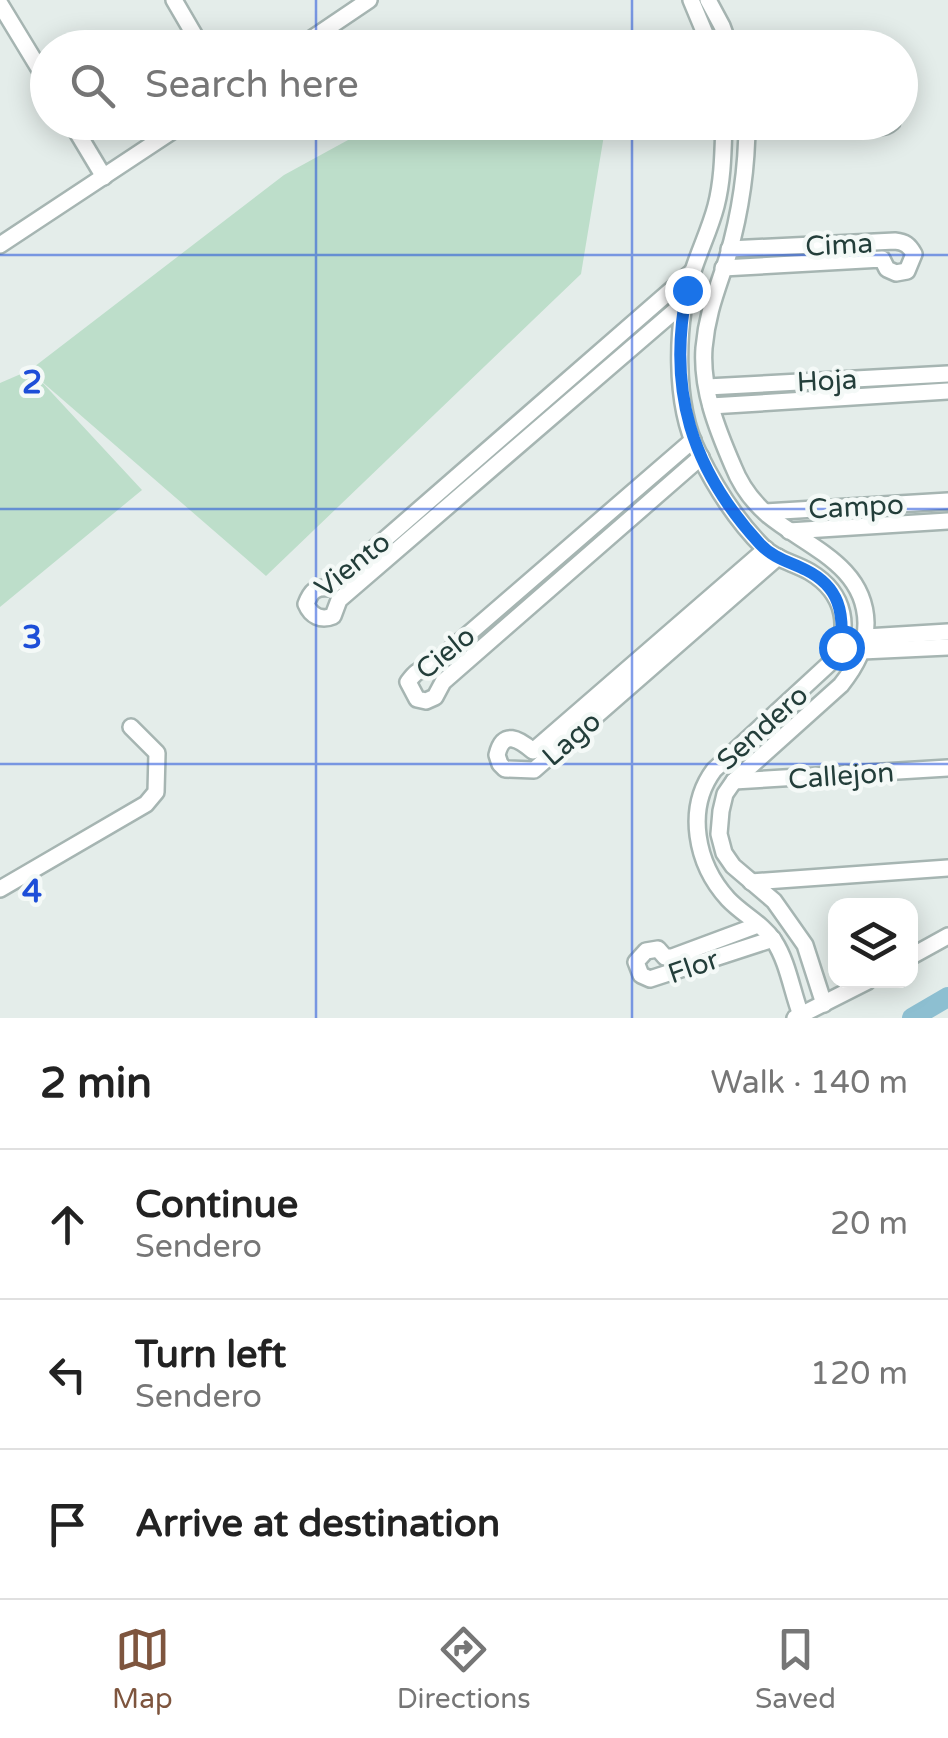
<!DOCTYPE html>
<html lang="en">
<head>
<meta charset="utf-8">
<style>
  :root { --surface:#fff; --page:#f6f6f6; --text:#222; --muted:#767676; --line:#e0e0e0; --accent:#7e553e }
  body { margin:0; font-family:"Varela Round",sans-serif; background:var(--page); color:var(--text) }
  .controls { position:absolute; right:30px; bottom:30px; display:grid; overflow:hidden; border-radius:20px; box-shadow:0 5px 25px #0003 }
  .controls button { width:90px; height:90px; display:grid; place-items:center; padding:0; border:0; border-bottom:2px solid var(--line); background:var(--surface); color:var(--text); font:50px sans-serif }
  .stop { position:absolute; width:30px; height:30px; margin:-22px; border:8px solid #1a73e8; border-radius:50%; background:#fff }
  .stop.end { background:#1a73e8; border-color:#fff; box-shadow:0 2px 10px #0008 }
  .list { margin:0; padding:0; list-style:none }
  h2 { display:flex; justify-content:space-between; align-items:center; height:130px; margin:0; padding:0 40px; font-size:42px }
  h2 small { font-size:32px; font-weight:400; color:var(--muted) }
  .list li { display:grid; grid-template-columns:65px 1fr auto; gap:30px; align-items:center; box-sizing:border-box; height:150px; padding:0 40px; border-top:2px solid var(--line) }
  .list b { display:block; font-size:38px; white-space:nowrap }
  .list p { margin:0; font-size:32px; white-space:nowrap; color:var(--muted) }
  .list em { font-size:32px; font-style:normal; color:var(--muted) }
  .icon { flex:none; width:55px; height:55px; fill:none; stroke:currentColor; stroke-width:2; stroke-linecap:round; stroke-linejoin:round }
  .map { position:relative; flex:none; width:948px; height:1018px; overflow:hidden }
  .search { position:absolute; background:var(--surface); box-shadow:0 5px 25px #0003; left:30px; right:30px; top:30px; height:110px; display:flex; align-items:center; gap:25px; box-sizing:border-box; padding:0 35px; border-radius:55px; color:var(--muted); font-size:38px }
  .sheet { height:580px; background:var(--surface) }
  nav { display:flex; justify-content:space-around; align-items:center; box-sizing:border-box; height:140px; border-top:2px solid var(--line); background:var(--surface); font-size:28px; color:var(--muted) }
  nav a { display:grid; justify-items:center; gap:5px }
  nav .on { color:var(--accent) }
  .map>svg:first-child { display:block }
</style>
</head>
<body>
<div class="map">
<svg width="948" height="1018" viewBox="0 0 948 1018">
  <rect width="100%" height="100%" fill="#e4edea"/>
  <path fill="#bddeca" d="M381,122L606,123L581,274L266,576L40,380L142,490L0,607V383L30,370L284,175Z"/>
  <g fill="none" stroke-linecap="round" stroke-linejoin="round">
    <path stroke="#8dbfd1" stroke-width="20" d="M912,1018L948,997"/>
    <g stroke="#a6b5b2" stroke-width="20">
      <g id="street">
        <path d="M174,0L202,48"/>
        <path d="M691,0L711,48"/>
        <path d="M708,0L722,26L730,48"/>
        <path d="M0,4L48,83"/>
        <path d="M298,48L369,0"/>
        <path d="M71,122L104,177"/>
        <path d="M724,122C723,151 723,179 716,206C710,229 700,249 693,271C675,321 674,405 698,452C714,485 737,521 763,547C776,560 795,563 810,572C845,593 853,630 830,663L714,770C685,809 696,864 728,899C742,914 763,924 774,941C788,962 792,992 801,1015"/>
        <path d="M747,122C747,168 740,215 727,259C717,290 707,313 704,348C701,389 717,429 733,466C740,484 753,502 768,515C807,547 865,565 866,623C866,648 856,666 841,685L734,781L725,794L721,811L719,834L724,853L733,866L774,901L805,945L824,1004"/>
        <path d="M873,122C880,128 885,128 892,122"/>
        <path d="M747,129L838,122"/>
        <path d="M0,245L186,122"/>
        <path d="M723,268L882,259L887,269L896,273L907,271L914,254C909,245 905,242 895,241L729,249"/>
        <path d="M685,302L339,600L333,616C321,621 311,616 306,604C311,591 315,587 329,588L693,271"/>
        <path d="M707,387L948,374"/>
        <path d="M711,406L948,391"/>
        <path d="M693,440L428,669C418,669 414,674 408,682L417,699L426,701L435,697L443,682L701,457"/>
        <path d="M765,512L948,501"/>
        <path d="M789,531L948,521"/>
        <path d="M766,549L533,751C519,739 503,729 497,755L500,764L505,769L534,770L778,557"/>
        <path d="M866,637L948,632"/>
        <path d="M862,651L948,647"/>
        <path d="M734,781L948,768"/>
        <path d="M751,882L948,868"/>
        <path d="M0,889L146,804L156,792L157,753L131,727"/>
        <path d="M758,925L672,957H665L658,949L646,951L636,962L641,975L650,979L773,939"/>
        <path d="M910,957L948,936"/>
        <path d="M795,1018L868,981"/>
      </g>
    </g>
    <use href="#street" stroke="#fff" stroke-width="15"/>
  </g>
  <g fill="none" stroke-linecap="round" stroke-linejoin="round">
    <path stroke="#1a73e8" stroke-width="12" d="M687,290C667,390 691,469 760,544C773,558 790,562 806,570C840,587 844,613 841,647"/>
  </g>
  <path fill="none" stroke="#1d4ed8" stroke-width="2.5" stroke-opacity="0.55" d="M316,0V48M632,0V48M316,122V1018M632,122V1018M0,255H948M0,509H948M0,764H948"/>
  <g text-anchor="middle" stroke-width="9" stroke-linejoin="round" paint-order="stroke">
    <g font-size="28" fill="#233e3a" stroke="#f4f9f7">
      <text transform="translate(839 244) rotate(-3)" y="10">Cima</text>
      <text transform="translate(827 380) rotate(-3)" y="10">Hoja</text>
      <text transform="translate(856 506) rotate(-3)" y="10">Campo</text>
      <text transform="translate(352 564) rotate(-38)" y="10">Viento</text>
      <text transform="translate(445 652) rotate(-39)" y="10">Cielo</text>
      <text transform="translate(762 727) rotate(-42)" y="10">Sendero</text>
      <text transform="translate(571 738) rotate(-41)" y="10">Lago</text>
      <text transform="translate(841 775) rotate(-4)" y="10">Callejon</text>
      <text transform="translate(693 966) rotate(-19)" y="10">Flor</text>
    </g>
  </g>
  <g font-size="32" text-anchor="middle" font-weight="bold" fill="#1d4ed8" stroke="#f4f9f7" stroke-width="9" stroke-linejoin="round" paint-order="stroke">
    <text x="32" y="393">2</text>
    <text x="32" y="648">3</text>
    <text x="32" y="902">4</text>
  </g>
</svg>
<div class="controls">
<button><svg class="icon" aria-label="layers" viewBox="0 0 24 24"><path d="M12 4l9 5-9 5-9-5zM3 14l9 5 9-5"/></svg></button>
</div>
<div class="stop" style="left:841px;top:647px"></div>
<div class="stop end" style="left:687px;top:290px"></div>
<div class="search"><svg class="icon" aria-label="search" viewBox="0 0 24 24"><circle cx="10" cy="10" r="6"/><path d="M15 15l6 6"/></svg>Search here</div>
</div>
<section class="sheet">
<h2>2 min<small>Walk · 140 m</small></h2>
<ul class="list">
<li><svg class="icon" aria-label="ahead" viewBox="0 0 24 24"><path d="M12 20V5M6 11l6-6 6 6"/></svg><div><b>Continue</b><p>Sendero</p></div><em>20 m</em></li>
<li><svg class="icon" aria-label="left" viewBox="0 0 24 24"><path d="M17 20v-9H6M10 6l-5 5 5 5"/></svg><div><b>Turn left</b><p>Sendero</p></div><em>120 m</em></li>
<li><svg class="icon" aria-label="arrive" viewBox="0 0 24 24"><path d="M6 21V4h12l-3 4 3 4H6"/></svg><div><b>Arrive at destination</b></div></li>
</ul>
</section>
<nav>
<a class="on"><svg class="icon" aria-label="map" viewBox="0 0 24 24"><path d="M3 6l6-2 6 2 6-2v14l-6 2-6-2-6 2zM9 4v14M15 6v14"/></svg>Map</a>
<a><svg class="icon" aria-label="directions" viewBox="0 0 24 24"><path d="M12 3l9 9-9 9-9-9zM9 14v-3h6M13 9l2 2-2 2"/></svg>Directions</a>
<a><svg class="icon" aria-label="saved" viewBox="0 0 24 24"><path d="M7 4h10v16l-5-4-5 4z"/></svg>Saved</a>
</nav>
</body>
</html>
